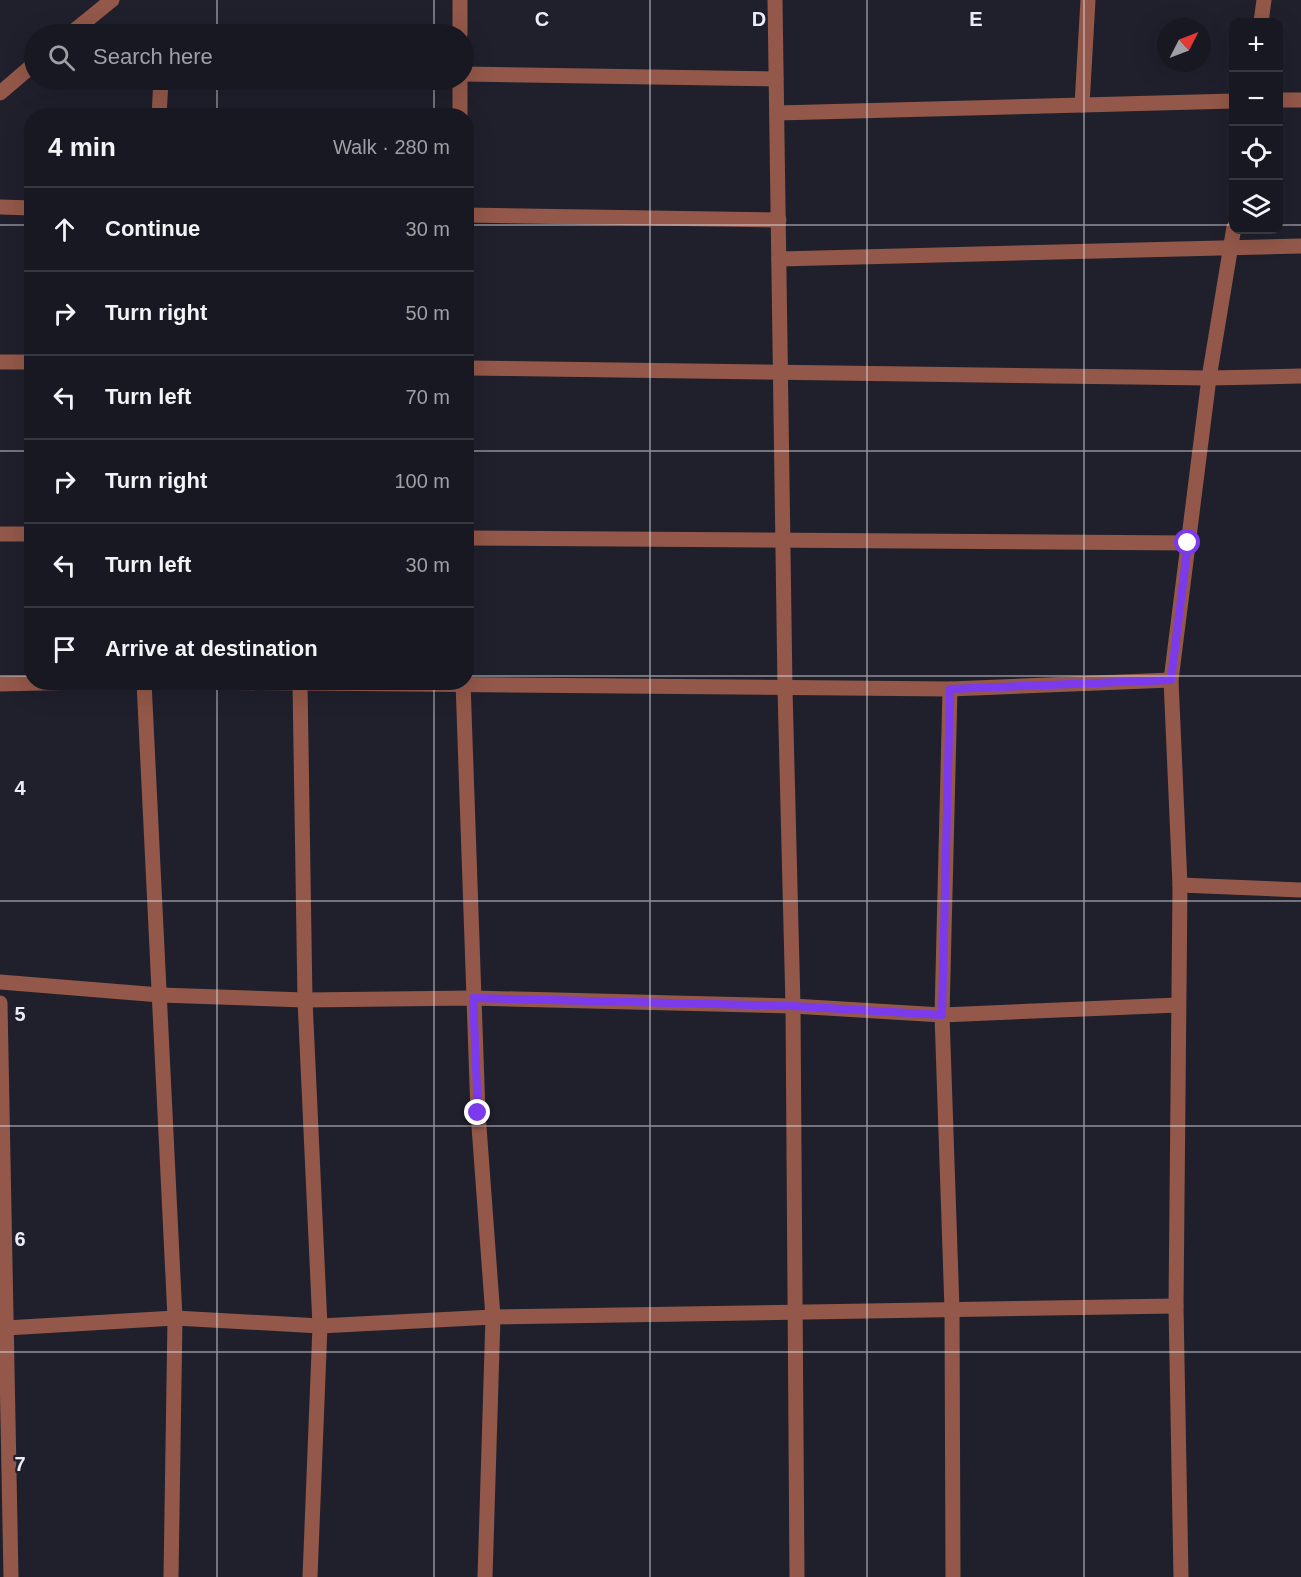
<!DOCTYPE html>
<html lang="en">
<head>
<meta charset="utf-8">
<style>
  :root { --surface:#171821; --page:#24252e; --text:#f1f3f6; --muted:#9ea0a5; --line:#36373f }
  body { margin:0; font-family:Arial,sans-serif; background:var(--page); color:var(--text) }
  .controls { position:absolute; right:18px; top:18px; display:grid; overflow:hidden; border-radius:12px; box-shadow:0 6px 24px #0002 }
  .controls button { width:54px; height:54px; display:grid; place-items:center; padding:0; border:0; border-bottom:2px solid var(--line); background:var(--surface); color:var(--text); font:30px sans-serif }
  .compass { position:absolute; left:1157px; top:18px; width:54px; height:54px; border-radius:50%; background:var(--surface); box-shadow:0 6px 24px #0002; rotate:48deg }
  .stop { position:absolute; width:18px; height:18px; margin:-14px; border:4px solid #7c3aed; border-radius:50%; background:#fff }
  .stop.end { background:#7c3aed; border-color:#fff; box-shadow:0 2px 6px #0008 }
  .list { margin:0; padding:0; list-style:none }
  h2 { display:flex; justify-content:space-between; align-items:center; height:78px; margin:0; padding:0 24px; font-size:26px }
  h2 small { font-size:20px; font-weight:400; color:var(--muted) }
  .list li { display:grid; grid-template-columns:39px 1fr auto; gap:18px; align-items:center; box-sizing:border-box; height:84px; padding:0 24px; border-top:2px solid var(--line) }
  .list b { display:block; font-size:22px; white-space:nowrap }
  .list em { font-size:20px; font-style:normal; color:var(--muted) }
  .icon { flex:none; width:33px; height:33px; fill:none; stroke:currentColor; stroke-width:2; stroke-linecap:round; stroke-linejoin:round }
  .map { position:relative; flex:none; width:1301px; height:1577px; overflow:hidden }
  .search { position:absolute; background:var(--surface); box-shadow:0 6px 24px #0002; left:24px; top:24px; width:450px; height:66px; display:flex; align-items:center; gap:15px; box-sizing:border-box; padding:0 21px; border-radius:33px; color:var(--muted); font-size:22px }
  .panel { position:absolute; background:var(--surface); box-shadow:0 6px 24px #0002; left:24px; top:108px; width:450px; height:582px; border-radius:24px }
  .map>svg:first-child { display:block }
</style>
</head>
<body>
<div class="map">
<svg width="1301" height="1577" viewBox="0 0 1301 1577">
  <rect width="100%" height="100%" fill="#1f202c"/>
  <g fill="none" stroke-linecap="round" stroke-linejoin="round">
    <g stroke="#935849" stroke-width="15">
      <path d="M775,0L785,688L793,1006L797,1577"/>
      <path d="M1261,22L1264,0"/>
      <path d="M70,34L112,0"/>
      <path d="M460,34V0"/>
      <path d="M464,74L776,79"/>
      <path d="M460,80V116"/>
      <path d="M0,93L34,64"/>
      <path d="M1278,100H1301"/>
      <path d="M1082,105L1088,0"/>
      <path d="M777,113L1234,101"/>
      <path d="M159,116L161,80"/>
      <path d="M0,207L32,208"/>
      <path d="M466,215L779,220"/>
      <path d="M779,259L1301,246"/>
      <path d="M0,362H32"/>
      <path d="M466,368L1209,378L1301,376"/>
      <path d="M0,534H32"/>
      <path d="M466,538L1188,543"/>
      <path d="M144,682L175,1318L171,1577"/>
      <path d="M187,682L950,689L1171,680"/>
      <path d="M463,682L478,1113L493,1317L485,1577"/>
      <path d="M300,683L305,1000L320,1326L310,1577"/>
      <path d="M0,684L85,682"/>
      <path d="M950,689L942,1015L952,1309L953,1577"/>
      <path d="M1180,885L1301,890"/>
      <path d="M0,982L160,995L305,1000L473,998L793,1006L942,1015L1178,1005"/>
      <path d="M0,1003L11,1577"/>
      <path d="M6,1328L175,1318L320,1326L493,1317L1176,1306"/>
      <path d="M1181,1577L1176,1306L1180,885L1171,680L1209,378L1234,227"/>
    </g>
  </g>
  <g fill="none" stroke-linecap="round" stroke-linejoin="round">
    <path stroke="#7c3aed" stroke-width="8" d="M478,1113L473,998L792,1006L942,1015L950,689L1171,680L1188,543"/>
  </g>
  <path fill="none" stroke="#ebecf5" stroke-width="1.5" stroke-opacity="0.55" d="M217,0V34M434,0V34M650,0V1577M867,0V1577M1084,0V1577M217,80V116M434,80V116M0,225H32M466,225H1234M1278,225H1301M0,451H32M466,451H1301M0,676H32M466,676H1301M217,682V1577M434,682V1577M0,901H1301M0,1126H1301M0,1352H1301"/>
  <g font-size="20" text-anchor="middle" font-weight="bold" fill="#ebecf5" stroke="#1f202c" stroke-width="4.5" stroke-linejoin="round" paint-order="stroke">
    <text x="542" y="26">C</text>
    <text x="759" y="26">D</text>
    <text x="976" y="26">E</text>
    <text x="20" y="795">4</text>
    <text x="20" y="1021">5</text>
    <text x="20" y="1246">6</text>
    <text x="20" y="1471">7</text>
  </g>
</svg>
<div class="controls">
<button>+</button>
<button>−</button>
<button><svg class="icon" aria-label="locate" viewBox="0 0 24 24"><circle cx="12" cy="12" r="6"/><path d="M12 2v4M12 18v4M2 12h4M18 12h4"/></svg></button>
<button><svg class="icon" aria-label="layers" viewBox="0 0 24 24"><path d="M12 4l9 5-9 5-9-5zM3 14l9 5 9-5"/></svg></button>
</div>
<svg class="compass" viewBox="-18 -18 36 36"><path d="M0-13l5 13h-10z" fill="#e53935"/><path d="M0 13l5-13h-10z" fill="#9ea0a5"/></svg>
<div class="stop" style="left:1188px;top:543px"></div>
<div class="stop end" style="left:478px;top:1113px"></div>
<div class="search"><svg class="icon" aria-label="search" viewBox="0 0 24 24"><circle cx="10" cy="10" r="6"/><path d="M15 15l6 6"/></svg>Search here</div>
<section class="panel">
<h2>4 min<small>Walk · 280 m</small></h2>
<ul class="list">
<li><svg class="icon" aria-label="ahead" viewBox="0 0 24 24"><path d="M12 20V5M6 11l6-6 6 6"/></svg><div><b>Continue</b></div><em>30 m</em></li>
<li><svg class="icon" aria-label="right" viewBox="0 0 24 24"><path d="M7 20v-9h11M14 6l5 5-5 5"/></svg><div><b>Turn right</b></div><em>50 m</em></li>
<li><svg class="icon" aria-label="left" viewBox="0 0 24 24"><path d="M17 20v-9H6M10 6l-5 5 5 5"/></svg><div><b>Turn left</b></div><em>70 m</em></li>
<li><svg class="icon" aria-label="right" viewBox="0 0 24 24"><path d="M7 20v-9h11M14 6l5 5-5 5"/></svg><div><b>Turn right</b></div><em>100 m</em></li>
<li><svg class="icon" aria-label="left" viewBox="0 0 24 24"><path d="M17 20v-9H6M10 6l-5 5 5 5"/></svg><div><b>Turn left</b></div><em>30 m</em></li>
<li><svg class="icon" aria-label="arrive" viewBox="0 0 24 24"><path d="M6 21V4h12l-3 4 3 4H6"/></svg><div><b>Arrive at destination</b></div></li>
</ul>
</section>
</div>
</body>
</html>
